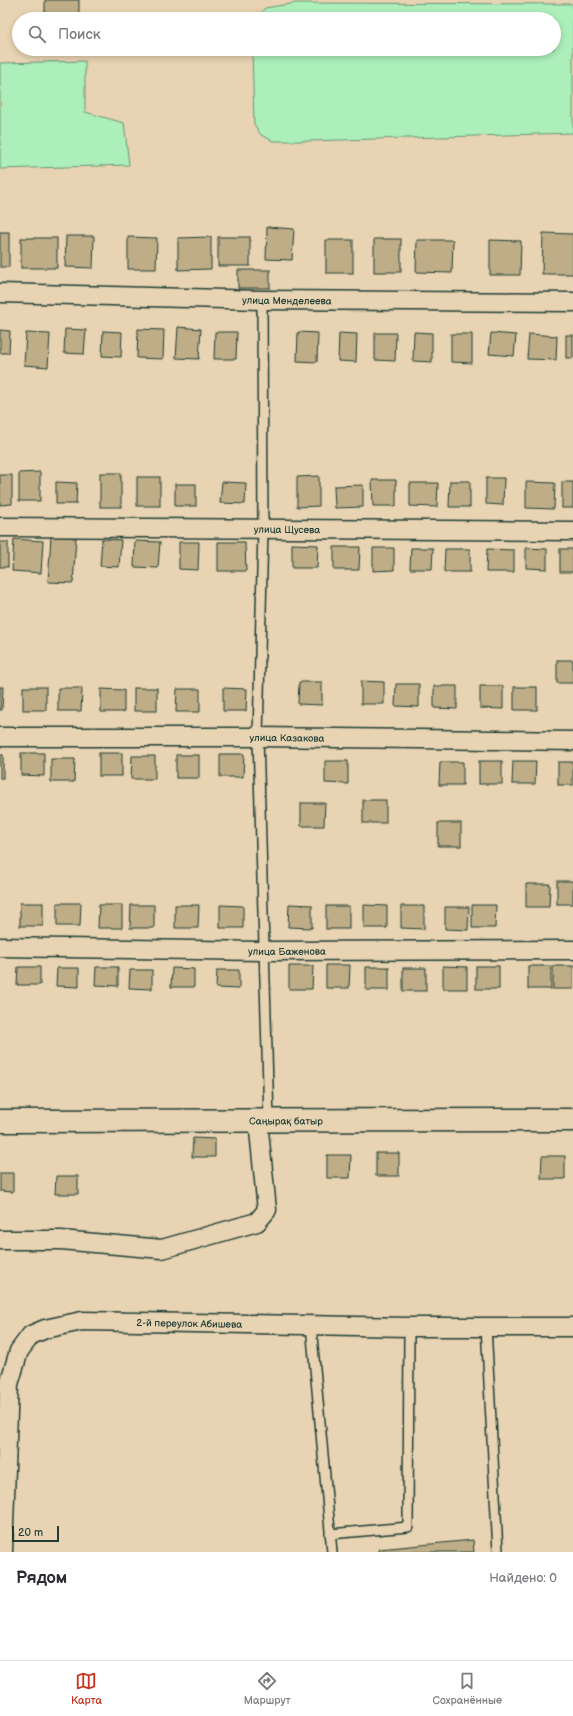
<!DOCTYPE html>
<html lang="ru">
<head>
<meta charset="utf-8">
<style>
  :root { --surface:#fff; --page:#f7f7f7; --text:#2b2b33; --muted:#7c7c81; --line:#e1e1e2; --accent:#c8321e }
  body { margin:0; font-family:"Balsamiq Sans",sans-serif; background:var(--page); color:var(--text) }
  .scale { position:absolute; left:12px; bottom:10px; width:47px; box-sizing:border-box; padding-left:4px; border:2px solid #1f3d34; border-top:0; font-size:11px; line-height:14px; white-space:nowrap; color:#1f3d34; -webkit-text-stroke:3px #e8d3b2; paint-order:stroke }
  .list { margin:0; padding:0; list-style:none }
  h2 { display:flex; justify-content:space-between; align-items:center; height:52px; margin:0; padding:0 16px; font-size:17px }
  h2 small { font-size:13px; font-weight:400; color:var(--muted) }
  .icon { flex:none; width:22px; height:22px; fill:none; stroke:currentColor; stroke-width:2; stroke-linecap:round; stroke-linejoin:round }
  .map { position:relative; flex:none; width:573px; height:1552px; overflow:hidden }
  .search { position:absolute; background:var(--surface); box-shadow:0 2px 6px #0003; left:12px; right:12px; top:12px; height:44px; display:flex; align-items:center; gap:10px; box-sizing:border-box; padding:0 14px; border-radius:22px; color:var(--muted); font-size:15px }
  .sheet { height:108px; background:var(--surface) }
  nav { display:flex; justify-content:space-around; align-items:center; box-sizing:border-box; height:56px; border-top:1px solid var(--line); background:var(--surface); font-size:11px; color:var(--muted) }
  nav a { display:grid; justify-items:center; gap:2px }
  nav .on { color:var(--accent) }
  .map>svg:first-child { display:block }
</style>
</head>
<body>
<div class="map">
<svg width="573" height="1552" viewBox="0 0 573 1552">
  <rect width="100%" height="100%" fill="#e8d3b2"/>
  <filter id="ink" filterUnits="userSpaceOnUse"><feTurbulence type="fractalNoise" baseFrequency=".025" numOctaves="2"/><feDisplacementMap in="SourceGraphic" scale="8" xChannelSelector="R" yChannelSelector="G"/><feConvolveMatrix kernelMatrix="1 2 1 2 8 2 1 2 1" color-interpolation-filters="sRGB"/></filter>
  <g filter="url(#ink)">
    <g fill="#acefba" stroke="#669677">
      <path d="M296,3L573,4V133L309,141H273L261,135L254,124L252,49H554V19H257L265,8Z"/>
      <path d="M85,61V112L124,123L129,165L0,169V63Z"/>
    </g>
    <g fill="#bead87" stroke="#1f3d34">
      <rect x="45" y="0" width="34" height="19"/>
      <path d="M267,227L294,229L292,260L266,259Z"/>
      <rect x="0" y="232" width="9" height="35"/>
      <path d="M543,233L573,234V274H542Z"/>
      <path d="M66,236H94L93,268L65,267Z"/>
      <path d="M128,237L157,238L156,269H128Z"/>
      <path d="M211,237V269L178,270V238Z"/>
      <rect x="218" y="237" width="32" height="29"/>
      <rect x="21" y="238" width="36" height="30"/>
      <rect x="374" y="239" width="27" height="33"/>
      <rect x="326" y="240" width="27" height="33"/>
      <path d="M417,240H453L452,273L416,272Z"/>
      <path d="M490,240L521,241L520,275H490Z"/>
      <rect x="238" y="270" width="32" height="18"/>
      <path d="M178,327L201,329L199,359L176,358Z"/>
      <path d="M65,329L86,330L84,354L64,353Z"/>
      <path d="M138,329L164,330L163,359L137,358Z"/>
      <path d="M0,330L10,331L9,353H0Z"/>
      <path d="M103,331L122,332L121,357L102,356Z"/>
      <path d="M215,332H237L236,359H214Z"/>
      <path d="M298,332L318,333L317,362L297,361Z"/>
      <path d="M414,332L432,333V362L413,361Z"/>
      <path d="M26,333L50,334L48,367L24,365Z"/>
      <path d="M339,333L357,334L356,362L338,361Z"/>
      <path d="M375,333H396L395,361L375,360Z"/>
      <path d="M491,333L516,335L514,356L489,354Z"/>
      <path d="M451,334H472V363L451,362Z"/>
      <path d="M529,334L557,336L556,360L527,359Z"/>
      <rect x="566" y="335" width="7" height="23"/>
      <path d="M40,472V501H19V473Z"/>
      <rect x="100" y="473" width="21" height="34"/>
      <path d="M0,475H12V504L0,505Z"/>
      <path d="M319,476V506L297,507V477Z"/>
      <rect x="137" y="477" width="23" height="29"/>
      <path d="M486,478H504L503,505L486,504Z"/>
      <path d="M372,480H396V506H373Z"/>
      <path d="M450,481H470V507H449Z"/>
      <path d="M56,482L77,483L76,504H56Z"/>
      <path d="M222,482L246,483L245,504L220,503Z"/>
      <path d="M526,482L555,483L554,509L526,508Z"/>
      <rect x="562" y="482" width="11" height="26"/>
      <path d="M410,483H438L437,507L410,506Z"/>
      <rect x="175" y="484" width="21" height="22"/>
      <path d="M363,485V507L335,508L334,486Z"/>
      <path d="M51,536L76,538L73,583L48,582Z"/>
      <path d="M14,539L43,541L41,573L12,571Z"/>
      <path d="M102,539L121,540L119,567L100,566Z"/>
      <path d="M135,541L160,542L158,568L134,567Z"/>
      <rect x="0" y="542" width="8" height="25"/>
      <path d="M179,542H199L198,570L179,569Z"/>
      <path d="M218,542H245L246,571H218Z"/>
      <path d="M292,544L318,545L317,568H292Z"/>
      <path d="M334,547H360L359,570H334Z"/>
      <path d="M373,548H394V570L373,571Z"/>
      <path d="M411,548H433L432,569H410Z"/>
      <path d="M526,548L547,549V569L526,568Z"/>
      <path d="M445,549H470V572H444Z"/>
      <path d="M487,549L514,550V572H486Z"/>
      <rect x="560" y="549" width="13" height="23"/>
      <rect x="557" y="660" width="16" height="23"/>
      <path d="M361,681L384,682V704H361Z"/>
      <path d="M299,682H322V705L298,704Z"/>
      <path d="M396,684H419V707L395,706Z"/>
      <path d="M434,686H457V709L434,708Z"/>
      <path d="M480,686H503V709L480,708Z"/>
      <path d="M0,687H3L2,710H0Z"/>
      <rect x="23" y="687" width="23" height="23"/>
      <rect x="514" y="687" width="23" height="23"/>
      <path d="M58,688H82L81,711H58Z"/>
      <rect x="134" y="688" width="23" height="23"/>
      <path d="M223,688L247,689L246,711H223Z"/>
      <path d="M101,689L124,690V712H101Z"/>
      <path d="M177,689H200V712H176Z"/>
      <path d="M21,753H44V776L21,775Z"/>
      <rect x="99" y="753" width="23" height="23"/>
      <path d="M220,754H244L243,777H220Z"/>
      <rect x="0" y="755" width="3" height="23"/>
      <rect x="176" y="755" width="23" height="23"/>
      <path d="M132,756H155V779H131Z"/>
      <path d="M51,759H75L74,782H51Z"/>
      <path d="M325,761H348V784L325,783Z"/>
      <rect x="479" y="761" width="23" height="23"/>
      <path d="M513,761H536L535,784H512Z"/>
      <path d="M440,762H463V785H439Z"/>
      <rect x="558" y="762" width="15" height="23"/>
      <rect x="363" y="800" width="23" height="23"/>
      <path d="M301,803H325L324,826H301Z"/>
      <rect x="438" y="823" width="23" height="23"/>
      <rect x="557" y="881" width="16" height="23"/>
      <path d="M526,884H550L549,907H526Z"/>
      <rect x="20" y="903" width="23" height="23"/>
      <path d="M57,903H81L80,926H57Z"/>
      <path d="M289,904L312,905V928L288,927Z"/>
      <path d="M99,905H122V928H98Z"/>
      <path d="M131,905H154V928H130Z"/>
      <path d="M175,905H199L198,928H175Z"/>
      <path d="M220,905L243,906V928H220Z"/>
      <path d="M364,905L387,906V928H364Z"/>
      <path d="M472,905H496L495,928H472Z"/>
      <rect x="326" y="906" width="23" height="23"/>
      <path d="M401,906H424V929L401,928Z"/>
      <path d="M445,907H469L468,930L445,929Z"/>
      <path d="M326,965H350L349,988H326Z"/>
      <path d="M289,966H313L312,989H289Z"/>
      <path d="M443,966L467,967V989H443Z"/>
      <rect x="476" y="966" width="23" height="23"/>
      <rect x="528" y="966" width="23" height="23"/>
      <rect x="553" y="966" width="20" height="23"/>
      <path d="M18,967H40V985H17Z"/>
      <path d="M96,967H118V986L95,985Z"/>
      <rect x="366" y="967" width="23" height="23"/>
      <path d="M57,968H79V987L56,986Z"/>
      <path d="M172,968L194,969V987H171Z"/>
      <rect x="403" y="968" width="23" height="23"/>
      <path d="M130,970H152V989L129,988Z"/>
      <path d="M217,970H239V989L216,988Z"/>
      <path d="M193,1138L215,1139V1157H192Z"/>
      <rect x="376" y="1153" width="23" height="23"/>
      <path d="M327,1155H351L350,1178H327Z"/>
      <path d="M542,1156H565V1179H541Z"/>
      <path d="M0,1173H13V1192L0,1191Z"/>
      <path d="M56,1176H78V1194H55Z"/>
      <path d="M473,1540L474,1552H379V1549Z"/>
    </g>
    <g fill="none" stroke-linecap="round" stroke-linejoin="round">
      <g stroke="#1f3d34" stroke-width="12">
        <g id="lane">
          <path d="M262,300L263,529L258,737L269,1121"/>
          <path d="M311,1325L332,1552"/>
          <path d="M486,1326L498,1552"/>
          <path d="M330,1534L408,1527L409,1327"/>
        </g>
      </g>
      <g stroke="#1f3d34" stroke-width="21">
        <g id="street">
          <path id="s1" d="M0,293L262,300L573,302"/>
          <path id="s2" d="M0,527L573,531"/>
          <path id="s3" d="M0,737H258L573,741"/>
          <path id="s4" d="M0,947L264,951L573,950"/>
          <path d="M0,1240H61L162,1249L257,1222L267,1210L258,1121"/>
          <path id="s5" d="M3,1552L9,1384L19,1351L31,1335L45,1329L82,1321L409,1327H573"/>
        </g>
      </g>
      <g stroke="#1f3d34" stroke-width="25">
        <g id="secondary">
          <path id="s6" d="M0,1121L573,1120"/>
        </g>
      </g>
      <use href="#lane" stroke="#e8d3b2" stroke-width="9"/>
      <use href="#street" stroke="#e8d3b2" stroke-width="18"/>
      <use href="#secondary" stroke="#e8d3b2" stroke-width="22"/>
    </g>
  </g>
  <g text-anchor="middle" stroke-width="3.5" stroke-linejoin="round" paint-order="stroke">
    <g font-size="10" fill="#1f3d34" stroke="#e8d3b2">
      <text dy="4" stroke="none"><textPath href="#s1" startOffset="287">улица Менделеева</textPath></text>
      <text dy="4" stroke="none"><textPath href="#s2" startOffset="287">улица Щусева</textPath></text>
      <text dy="4" stroke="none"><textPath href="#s3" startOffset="287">улица Казакова</textPath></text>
      <text dy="4" stroke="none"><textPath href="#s4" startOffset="287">улица Баженова</textPath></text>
      <text dy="4" stroke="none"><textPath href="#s6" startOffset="286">Саңырақ батыр</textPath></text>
      <text dy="4" stroke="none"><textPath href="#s5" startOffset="383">2-й переулок Абишева</textPath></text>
    </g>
  </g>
</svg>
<div class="scale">20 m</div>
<div class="search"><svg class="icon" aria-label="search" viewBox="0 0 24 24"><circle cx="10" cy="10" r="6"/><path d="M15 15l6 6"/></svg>Поиск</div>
</div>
<section class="sheet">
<h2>Рядом<small>Найдено: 0</small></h2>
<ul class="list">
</ul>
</section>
<nav>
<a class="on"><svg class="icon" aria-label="map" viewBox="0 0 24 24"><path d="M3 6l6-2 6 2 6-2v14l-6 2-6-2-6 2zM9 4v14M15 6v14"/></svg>Карта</a>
<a><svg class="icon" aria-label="directions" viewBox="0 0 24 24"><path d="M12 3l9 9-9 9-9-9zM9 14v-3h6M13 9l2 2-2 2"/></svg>Маршрут</a>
<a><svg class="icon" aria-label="saved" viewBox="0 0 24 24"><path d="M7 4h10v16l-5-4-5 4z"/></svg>Сохранённые</a>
</nav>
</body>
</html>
